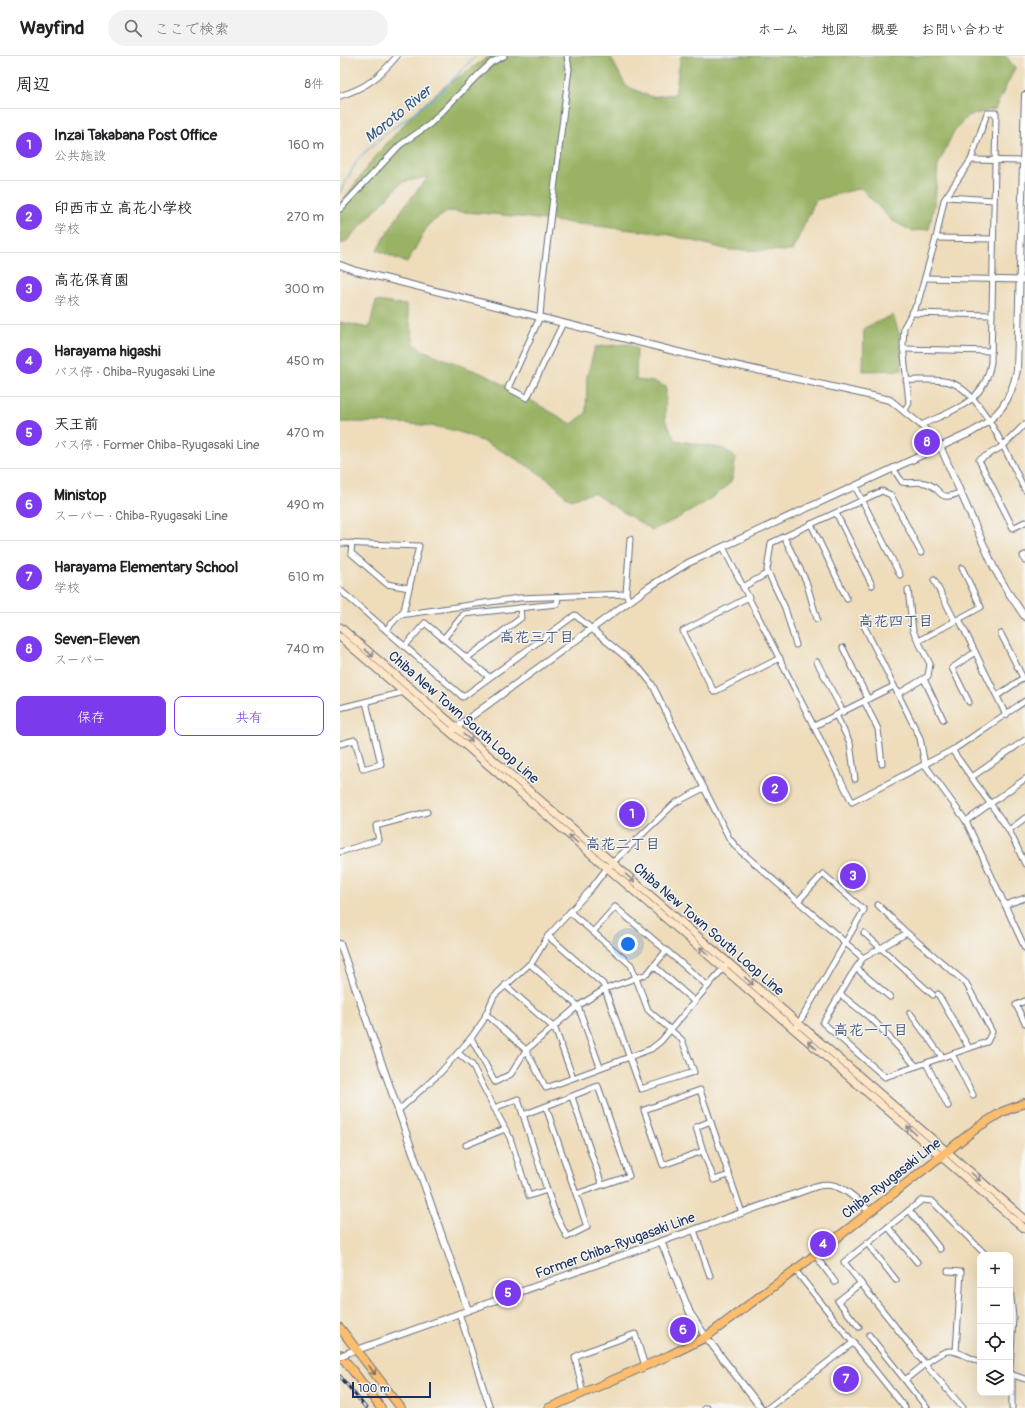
<!DOCTYPE html>
<html lang="ja">
<head>
<meta charset="utf-8">
<style>
  :root { --surface:#fff; --page:#f2f2f2; --text:#202124; --muted:#757577; --line:#e0e0e0; --accent:#7c3aed }
  body { margin:0; font-family:Pangolin,"Klee One",sans-serif; background:var(--page); color:var(--text) }
  .controls { position:absolute; right:12px; bottom:12px; display:grid; overflow:hidden; border-radius:8px; box-shadow:0 4px 16px #0002 }
  .controls button { width:36px; height:36px; display:grid; place-items:center; padding:0; border:0; border-bottom:1px solid var(--line); background:var(--surface); color:var(--text); font:20px sans-serif }
  .scale { position:absolute; left:12px; bottom:10px; width:79px; box-sizing:border-box; padding-left:4px; border:2px solid #1b2f5e; border-top:0; font-size:11px; line-height:14px; white-space:nowrap; color:#1b2f5e; -webkit-text-stroke:3px #f6f6f2; paint-order:stroke }
  .you { position:absolute; left:288px; top:888px; width:14px; height:14px; margin:-10px; border:3px solid #fff; border-radius:50%; background:#1a73e8; box-shadow:0 0 0 6px #1a73e833 }
  .badge { display:grid; place-items:center; width:26px; height:26px; border-radius:50%; background:var(--accent); color:#fff; font-size:13px; font-weight:700 }
  .pin { position:absolute; translate:-50% -50%; border:2px solid #fff; box-shadow:0 1px 4px #0006 }
  .list { margin:0; padding:0; list-style:none }
  h2 { display:flex; justify-content:space-between; align-items:center; height:52px; margin:0; padding:0 16px; font-size:17px }
  h2 small { font-size:13px; font-weight:400; color:var(--muted) }
  .list li { display:grid; grid-template-columns:26px 1fr auto; gap:12px; align-items:center; box-sizing:border-box; height:72px; padding:0 16px; border-top:1px solid var(--line) }
  .list b { display:block; font-size:15px; white-space:nowrap }
  .list p { margin:0; font-size:13px; white-space:nowrap; color:var(--muted) }
  .list em { font-size:13px; font-style:normal; color:var(--muted) }
  .actions { display:flex; gap:8px; padding:12px 16px }
  .actions a { flex:1; padding:9px 0; border:1px solid var(--accent); border-radius:8px; text-align:center; font-size:14px; color:var(--accent) }
  .actions .main { background:var(--accent); color:#fff }
  .icon { flex:none; width:22px; height:22px; fill:none; stroke:currentColor; stroke-width:2; stroke-linecap:round; stroke-linejoin:round }
  .map { position:relative; flex:none; width:685px; height:1352px; overflow:hidden }
  header { display:flex; align-items:center; gap:24px; box-sizing:border-box; height:56px; padding:0 20px; background:var(--surface); border-bottom:1px solid var(--line) }
  header strong { font-size:19px }
  nav { display:flex; gap:22px; margin-inline-start:auto; font-size:14px }
  .search { width:280px; height:36px; background:var(--page); display:flex; align-items:center; gap:10px; box-sizing:border-box; padding:0 14px; border-radius:22px; color:var(--muted); font-size:15px }
  main { display:flex }
  aside { flex:1; background:var(--surface) }
  .map>svg:first-child { display:block }
</style>
</head>
<body>
<header>
<strong>Wayfind</strong>
<div class="search"><svg class="icon" aria-label="search" viewBox="0 0 24 24"><circle cx="10" cy="10" r="6"/><path d="M15 15l6 6"/></svg>ここで検索</div>
<nav><a>ホーム</a><a>地図</a><a>概要</a><a>お問い合わせ</a></nav>
</header>
<main>
<aside>
<h2>周辺<small>8件</small></h2>
<ul class="list">
<li><span class="badge">1</span><div><b>Inzai Takabana Post Office</b><p>公共施設</p></div><em>160 m</em></li>
<li><span class="badge">2</span><div><b>印西市立 高花小学校</b><p>学校</p></div><em>270 m</em></li>
<li><span class="badge">3</span><div><b>高花保育園</b><p>学校</p></div><em>300 m</em></li>
<li><span class="badge">4</span><div><b>Harayama higashi</b><p>バス停 · Chiba-Ryugasaki Line</p></div><em>450 m</em></li>
<li><span class="badge">5</span><div><b>天王前</b><p>バス停 · Former Chiba-Ryugasaki Line</p></div><em>470 m</em></li>
<li><span class="badge">6</span><div><b>Ministop</b><p>スーパー · Chiba-Ryugasaki Line</p></div><em>490 m</em></li>
<li><span class="badge">7</span><div><b>Harayama Elementary School</b><p>学校</p></div><em>610 m</em></li>
<li><span class="badge">8</span><div><b>Seven-Eleven</b><p>スーパー</p></div><em>740 m</em></li>
</ul>
<div class="actions"><a class="main">保存</a><a>共有</a></div>
</aside>
<div class="map">
<svg width="685" height="1352" viewBox="0 0 685 1352">
  <rect width="100%" height="100%" fill="#f6f6f2"/>
  <filter id="ink" filterUnits="userSpaceOnUse"><feTurbulence type="fractalNoise" baseFrequency=".025" numOctaves="2"/><feDisplacementMap in="SourceGraphic" scale="8" xChannelSelector="R" yChannelSelector="G"/><feConvolveMatrix kernelMatrix="1 2 1 2 8 2 1 2 1" color-interpolation-filters="sRGB"/></filter>
  <filter id="wash" filterUnits="userSpaceOnUse"><feTurbulence type="fractalNoise" baseFrequency=".012" numOctaves="4" result="noise"/><feDisplacementMap in="SourceGraphic" scale="16" xChannelSelector="R" yChannelSelector="G"/><feGaussianBlur stdDeviation="0.9" result="paint"/><feColorMatrix in="noise" values="0 0 0 0 0 0 0 0 0 0 0 0 0 0 0 0 0 1.4 0 .05"/><feComposite in="paint" operator="in"/></filter>
  <g filter="url(#wash)">
    <rect width="100%" height="100%" fill="#eedcba"/>
    <g fill="#99b263" stroke="#5a7060">
      <path d="M150,0H270L286,30L312,41L335,38L341,0H666L675,12L655,53L627,60L613,77L598,109L595,145L589,173L572,175L551,164L521,132L476,144L452,195L389,194L326,178L153,158L108,155L88,169L67,207L37,194L63,152L88,121L62,126L5,187H0V149L33,103L74,57L105,30Z"/>
      <path d="M36,245L66,249L74,287L82,294L148,320L232,368L246,357L247,320L255,291L288,288L297,293L296,324L315,326L326,331L325,363L335,384L385,393L396,402C394,409 394,423 389,428C373,444 333,466 312,474L253,437L229,443C222,437 216,430 209,424C184,406 134,377 103,372C70,366 34,366 0,366V266L29,272Z"/>
      <path d="M553,259L559,277L562,314L523,315L524,272Z"/>
    </g>
    <g fill="none" stroke-linecap="round" stroke-linejoin="round">
      <path stroke="#5db0d8" stroke-width="1.5" d="M0,136L18,103L38,84L102,35L135,0"/>
    </g>
  </g>
  <g filter="url(#ink)">
    <g fill="none" stroke-linecap="round" stroke-linejoin="round">
      <g stroke="#656c7e" stroke-width="7">
        <g id="minor">
          <path d="M0,40C28,31 39,21 57,0"/>
          <path d="M631,104L685,105"/>
          <path d="M607,141L654,144"/>
          <path d="M0,153L60,89L90,68L140,17L152,6L164,0"/>
          <path d="M596,182L653,183"/>
          <path d="M585,222L685,224"/>
          <path d="M572,257L652,259"/>
          <path d="M223,267L187,342L168,332L200,261L203,222L229,13L227,0"/>
          <path d="M563,293L651,295"/>
          <path d="M566,324C580,325 599,322 612,327C643,338 670,405 685,434"/>
          <path d="M565,354L569,347L563,289L564,271L578,246L596,182L604,144L631,104L647,57H656L651,306C645,347 613,354 581,369"/>
          <path d="M685,368L663,390L639,404L673,472L685,466"/>
          <path d="M553,412L562,426C570,428 577,425 585,427C604,431 595,448 621,436"/>
          <path d="M515,430L560,519"/>
          <path d="M496,457L532,529"/>
          <path d="M471,468L507,543"/>
          <path d="M444,481L466,525L477,563"/>
          <path d="M0,487L79,490L64,554L46,574"/>
          <path d="M12,487L11,497L47,528L69,532"/>
          <path d="M383,491L512,746L616,692L685,645"/>
          <path d="M685,499L683,500L685,505"/>
          <path d="M594,524L615,565"/>
          <path d="M403,531L428,517"/>
          <path d="M0,534L123,641L235,559L300,613L312,628L389,782L397,792L523,902L510,921L483,967L545,1021L647,986L652,976L626,927L567,877L523,902"/>
          <path d="M409,541L343,575L374,636L440,602"/>
          <path d="M289,545L286,538L290,483"/>
          <path d="M60,559L179,542L286,538"/>
          <path d="M619,563L666,659"/>
          <path d="M523,568L554,630"/>
          <path d="M104,582L124,558L217,548L218,541"/>
          <path d="M578,585L641,551L622,512"/>
          <path d="M456,589L445,552L427,514L431,487L542,435L551,439L581,497"/>
          <path d="M65,590L85,567L149,621"/>
          <path d="M503,592L528,643"/>
          <path d="M127,602L181,562L180,552"/>
          <path d="M477,606L503,656"/>
          <path d="M584,623L603,663"/>
          <path d="M558,638L588,620L590,608L573,575L568,534"/>
          <path d="M657,640L683,622L661,578"/>
          <path d="M524,645L538,673L542,708"/>
          <path d="M629,646L612,612L635,596"/>
          <path d="M0,652L64,636"/>
          <path d="M496,659L510,687L515,723"/>
          <path d="M474,670L554,630L580,682L585,709L626,765L685,892"/>
          <path d="M0,688L15,684L23,713L41,708L26,646"/>
          <path d="M612,694L669,774L685,808"/>
          <path d="M632,721L685,684"/>
          <path d="M626,765L685,723"/>
          <path d="M669,774L685,762"/>
          <path d="M0,796L39,784L36,770L87,756"/>
          <path d="M538,849L567,877"/>
          <path d="M665,849L685,842"/>
          <path d="M253,876L275,851L368,930"/>
          <path d="M524,877L593,939"/>
          <path d="M208,880L263,928L301,1033L354,1016L342,984L308,954L291,909L230,856"/>
          <path d="M190,908L238,950L260,1011"/>
          <path d="M314,910L355,946"/>
          <path d="M516,912L550,941"/>
          <path d="M165,929L213,971"/>
          <path d="M500,938L535,966L576,1010"/>
          <path d="M598,938L629,992"/>
          <path d="M685,945L676,949L685,967"/>
          <path d="M570,957L602,1001"/>
          <path d="M146,958L186,994L206,1032L311,993L321,985L385,910"/>
          <path d="M214,970L233,1022"/>
          <path d="M455,974L524,854L483,818L458,845"/>
          <path d="M131,982L155,1026L171,1018L186,994L238,950L265,933L307,918L326,895"/>
          <path d="M118,997L132,1009L170,1082L189,1140L207,1134L178,1043L154,1052"/>
          <path d="M612,998L633,1039"/>
          <path d="M586,1007L608,1050"/>
          <path d="M232,1041L262,1129"/>
          <path d="M59,1054L100,1017L131,982L143,965L154,940L193,905L208,880L250,834L267,812L335,747L364,732"/>
          <path d="M183,1059L258,1030L289,1120L236,1138L206,1051"/>
          <path d="M371,1065L356,1071L363,1095L323,1109L304,1054L360,1034L402,1157"/>
          <path d="M126,1089L165,1073"/>
          <path d="M363,1095L374,1124L389,1119"/>
          <path d="M207,1134L216,1159L227,1181L247,1171L236,1138"/>
          <path d="M569,1154L600,1193"/>
          <path d="M548,1171L577,1206"/>
          <path d="M354,1174L370,1220"/>
          <path d="M527,1187L556,1224"/>
          <path d="M475,1199L495,1226"/>
          <path d="M455,1214L565,1352"/>
          <path d="M608,1215L621,1216L616,1296"/>
          <path d="M670,1233L673,1261L670,1313"/>
          <path d="M119,1257L150,1352"/>
          <path d="M519,1271L498,1245L521,1227"/>
          <path d="M529,1279L565,1324L585,1308L623,1352"/>
          <path d="M640,1306C610,1294 612,1288 585,1308L504,1206L582,1144L592,1145L646,1199"/>
          <path d="M670,1318L685,1323"/>
          <path d="M565,1324L587,1352"/>
          <path d="M243,1337L235,1301L242,1297L295,1278L305,1310"/>
          <path d="M365,1352H367"/>
          <path d="M428,1352L514,1286"/>
          <path d="M672,1352V1318"/>
        </g>
      </g>
      <g stroke="#656c7e" stroke-width="8">
        <g id="tertiary">
          <path d="M0,209L16,215L346,298L550,344L581,369L600,390L654,512L668,536L685,561"/>
          <path d="M110,676L309,531L348,507L630,377C658,362 671,345 677,314L685,39"/>
          <path d="M0,888L128,1254"/>
          <path d="M321,1185L350,1257L366,1281L421,1352"/>
          <path d="M14,1295L477,1130C500,1124 515,1142 530,1156"/>
        </g>
      </g>
      <g stroke="#656c7e" stroke-width="9">
        <g id="secondary">
          <path d="M0,571L685,1163"/>
          <path d="M0,581L685,1173"/>
        </g>
      </g>
      <g stroke="#656c7e" stroke-width="10">
        <path id="primary" d="M209,1352L330,1299L366,1281L475,1199L638,1071L662,1056L685,1047"/>
      </g>
      <g stroke="#656c7e" stroke-width="10">
        <g id="trunk">
          <path d="M0,1272L61,1352"/>
          <path d="M0,1298L41,1352"/>
        </g>
      </g>
      <use href="#minor" stroke="#fff" stroke-width="5"/>
      <use href="#tertiary" stroke="#fff" stroke-width="6"/>
      <use href="#secondary" stroke="#fde5c5" stroke-width="7"/>
      <use href="#primary" stroke="#fbbd6e" stroke-width="8"/>
      <use href="#trunk" stroke="#fbbd6e" stroke-width="8"/>
      <g stroke="#1b2f5e" stroke-width="3">
        <path id="rail" d="M0,1320L26,1352"/>
      </g>
      <use href="#rail" stroke="#f6f6f2" stroke-width="1.5" stroke-dasharray="4.5" stroke-linecap="butt"/>
      <g stroke="#656c7e" stroke-width="8" stroke-linecap="butt">
        <path id="tertiary-bridge" d="M0,1300L10,1296"/>
      </g>
      <use href="#tertiary-bridge" stroke="#fff" stroke-width="6"/>
    </g>
    <defs><path id="oneway-shaft" d="M-6 0H5M1.5-3L5.5 0L1.5 3" fill="none" stroke-width="1.6" stroke-linecap="round" stroke-linejoin="round"/></defs>
    <g stroke="#8c8a92">
      <use href="#oneway-shaft" transform="translate(29 597) rotate(41)"/>
      <use href="#oneway-shaft" transform="translate(128 682) rotate(41)"/>
      <use href="#oneway-shaft" transform="translate(233 783) rotate(-139)"/>
      <use href="#oneway-shaft" transform="translate(290 822) rotate(41)"/>
      <use href="#oneway-shaft" transform="translate(364 895) rotate(-139)"/>
      <use href="#oneway-shaft" transform="translate(409 925) rotate(41)"/>
      <use href="#oneway-shaft" transform="translate(472 989) rotate(-139)"/>
      <use href="#oneway-shaft" transform="translate(571 1074) rotate(-139)"/>
      <use href="#oneway-shaft" transform="translate(636 1121) rotate(41)"/>
    </g>
    <use stroke="#806f65" href="#oneway-shaft" transform="translate(32 1314) rotate(53)"/>
  </g>
  <g text-anchor="middle" stroke-width="3" stroke-linejoin="round" paint-order="stroke">
    <g font-size="14" fill="#1b2f5e" stroke="#f6f6f2">
      <text transform="translate(124 661) rotate(41)" y="5">Chiba New Town South Loop Line</text>
      <text transform="translate(369 873) rotate(41)" y="5">Chiba New Town South Loop Line</text>
      <text transform="translate(551 1122) rotate(-38)" y="5">Chiba-Ryugasaki Line</text>
      <text transform="translate(275 1189) rotate(-20)" y="5">Former Chiba-Ryugasaki Line</text>
    </g>
    <g font-size="15" font-style="italic" fill="#2f5683" stroke="#f6f6f2">
      <text transform="translate(58 58) rotate(-39)" y="5">Moroto River</text>
    </g>
    <g font-size="15" fill="#1b2f5e" stroke="#f6f6f2">
      <text x="556" y="570">高花四丁目</text>
      <text x="197" y="586">高花三丁目</text>
      <text x="283" y="793">高花二丁目</text>
      <text x="531" y="979">高花一丁目</text>
    </g>
  </g>
</svg>
<div class="controls">
<button>+</button>
<button>−</button>
<button><svg class="icon" aria-label="locate" viewBox="0 0 24 24"><circle cx="12" cy="12" r="6"/><path d="M12 2v4M12 18v4M2 12h4M18 12h4"/></svg></button>
<button><svg class="icon" aria-label="layers" viewBox="0 0 24 24"><path d="M12 4l9 5-9 5-9-5zM3 14l9 5 9-5"/></svg></button>
</div>
<div class="scale">100 m</div>
<div class="you"></div>
<div class="pin badge" style="left:292px;top:758px">1</div>
<div class="pin badge" style="left:435px;top:733px">2</div>
<div class="pin badge" style="left:513px;top:820px">3</div>
<div class="pin badge" style="left:483px;top:1188px">4</div>
<div class="pin badge" style="left:168px;top:1237px">5</div>
<div class="pin badge" style="left:343px;top:1274px">6</div>
<div class="pin badge" style="left:506px;top:1323px">7</div>
<div class="pin badge" style="left:587px;top:386px">8</div>
</div>
</main>
</body>
</html>
